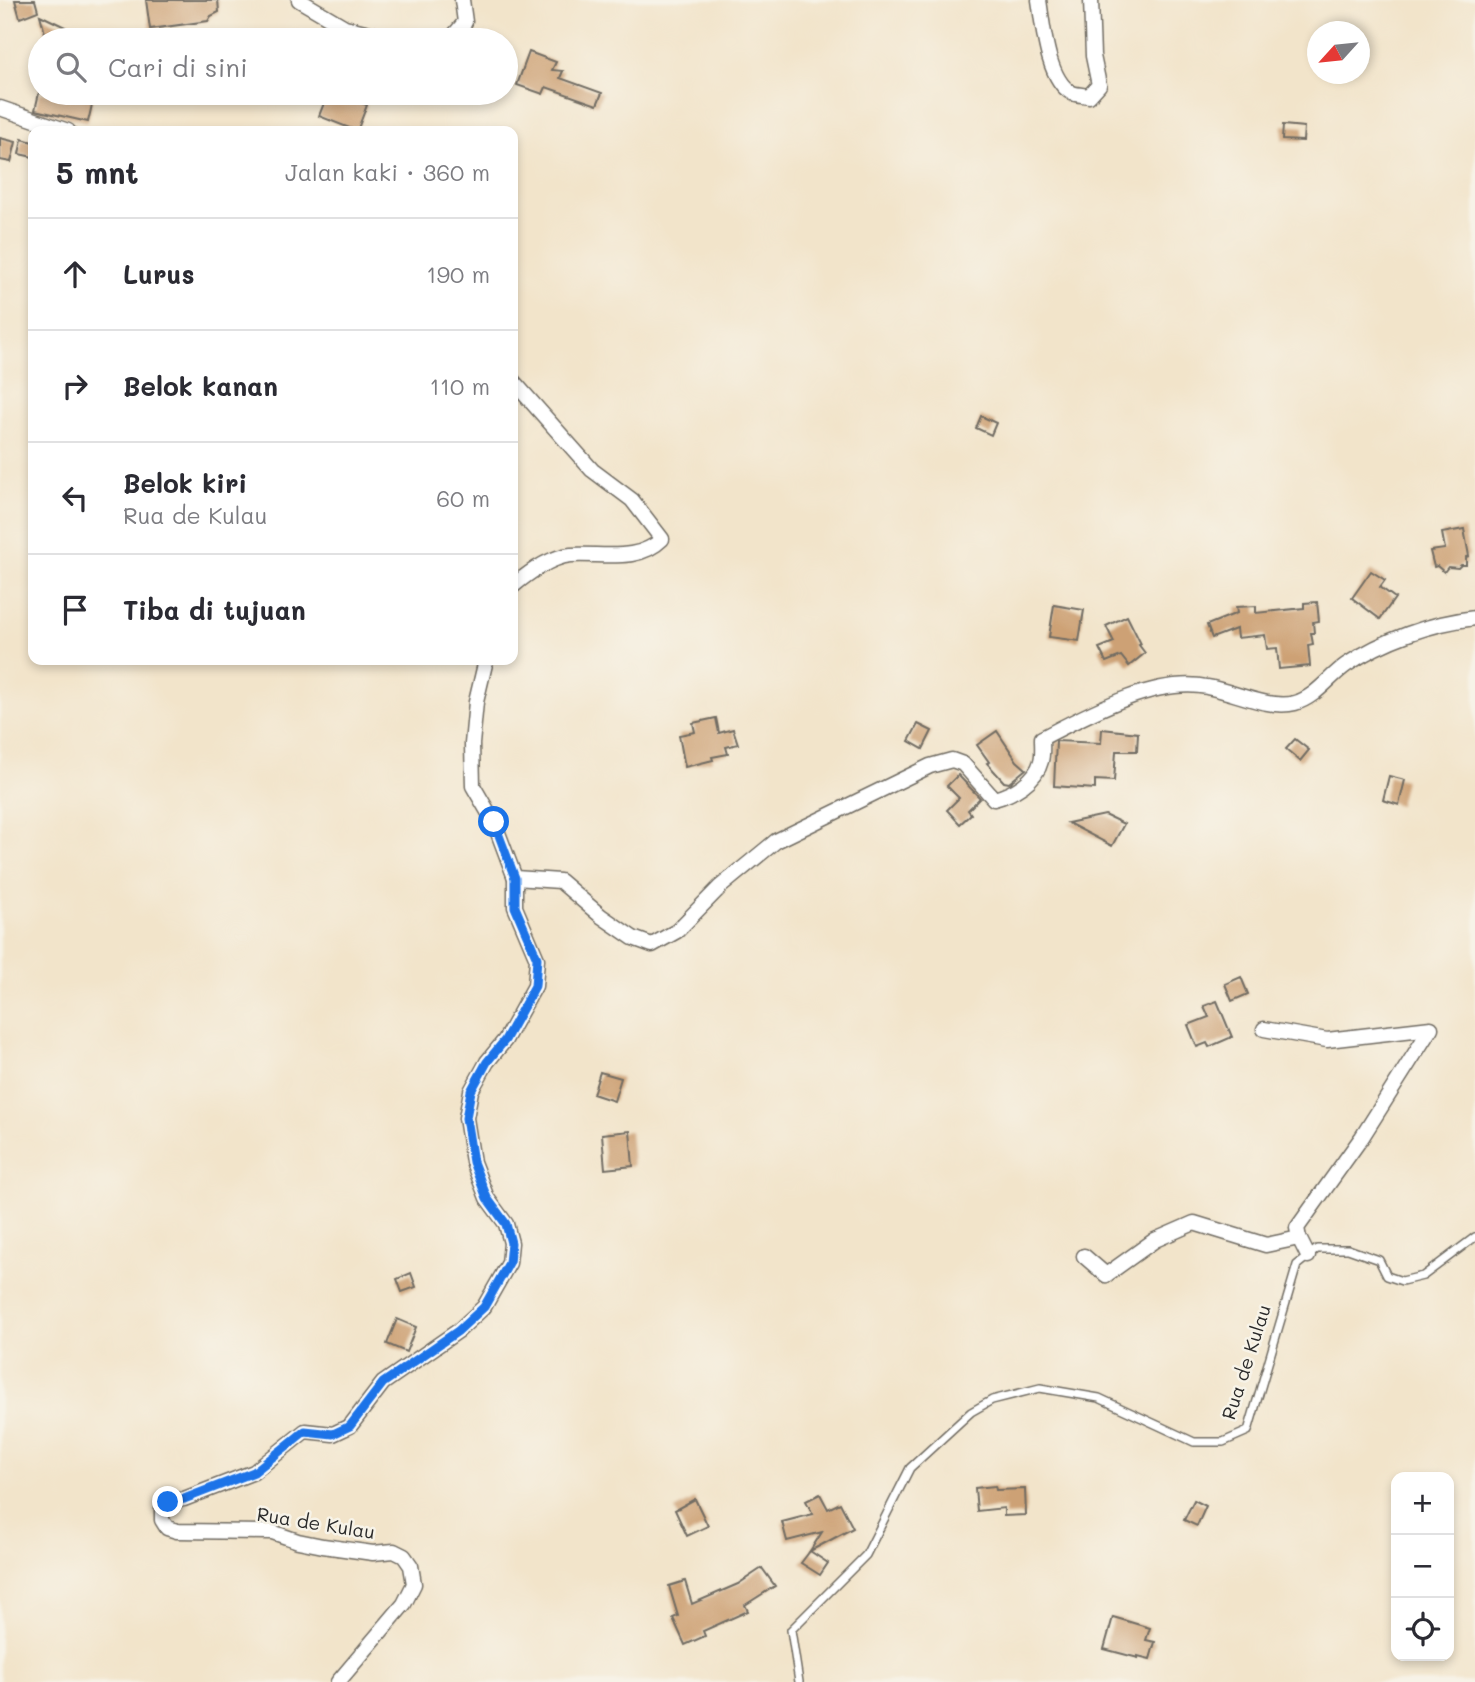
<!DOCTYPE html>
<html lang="id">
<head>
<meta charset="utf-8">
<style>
  :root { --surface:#fff; --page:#f7f7f7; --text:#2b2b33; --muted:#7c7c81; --line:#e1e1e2 }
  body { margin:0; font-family:Mali,sans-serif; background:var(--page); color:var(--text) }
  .controls { position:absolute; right:21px; bottom:21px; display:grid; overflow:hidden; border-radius:14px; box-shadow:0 4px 10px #0003 }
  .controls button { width:63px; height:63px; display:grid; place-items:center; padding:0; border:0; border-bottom:2px solid var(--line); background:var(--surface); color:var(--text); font:35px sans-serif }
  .compass { position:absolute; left:1307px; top:21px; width:63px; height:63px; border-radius:50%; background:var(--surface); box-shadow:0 4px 10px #0003; rotate:243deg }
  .stop { position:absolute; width:21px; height:21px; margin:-16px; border:5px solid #1a73e8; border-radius:50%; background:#fff }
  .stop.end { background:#1a73e8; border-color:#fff; box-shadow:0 2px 7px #0008 }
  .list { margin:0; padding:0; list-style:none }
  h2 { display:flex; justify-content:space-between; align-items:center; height:91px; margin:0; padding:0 28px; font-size:30px }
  h2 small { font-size:23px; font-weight:400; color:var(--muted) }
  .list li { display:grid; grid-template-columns:46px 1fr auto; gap:21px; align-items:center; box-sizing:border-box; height:112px; padding:0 28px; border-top:2px solid var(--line) }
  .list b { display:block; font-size:26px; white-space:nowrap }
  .list p { margin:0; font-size:23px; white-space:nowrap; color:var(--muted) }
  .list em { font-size:23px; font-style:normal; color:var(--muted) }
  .icon { flex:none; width:38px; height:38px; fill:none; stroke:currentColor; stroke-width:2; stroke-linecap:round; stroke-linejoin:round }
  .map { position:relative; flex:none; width:1475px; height:1682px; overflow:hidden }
  .search { position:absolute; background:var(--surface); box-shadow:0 4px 10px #0003; left:28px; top:28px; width:490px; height:77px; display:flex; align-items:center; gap:18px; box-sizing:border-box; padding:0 24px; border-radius:38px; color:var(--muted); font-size:26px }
  .panel { position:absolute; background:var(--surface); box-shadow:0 4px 10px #0003; left:28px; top:126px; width:490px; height:539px; border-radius:14px }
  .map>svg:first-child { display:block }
</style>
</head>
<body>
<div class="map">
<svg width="1475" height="1682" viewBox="0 0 1475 1682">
  <rect width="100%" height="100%" fill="#f7f3e8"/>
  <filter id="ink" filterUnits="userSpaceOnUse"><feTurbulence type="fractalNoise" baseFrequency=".0143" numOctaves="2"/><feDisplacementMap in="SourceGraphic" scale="14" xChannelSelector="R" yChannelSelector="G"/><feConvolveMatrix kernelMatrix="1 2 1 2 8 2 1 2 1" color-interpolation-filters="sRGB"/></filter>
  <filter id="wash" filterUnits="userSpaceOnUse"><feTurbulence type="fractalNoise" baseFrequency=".00686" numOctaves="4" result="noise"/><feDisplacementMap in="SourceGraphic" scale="28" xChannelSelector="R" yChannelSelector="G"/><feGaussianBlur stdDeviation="1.57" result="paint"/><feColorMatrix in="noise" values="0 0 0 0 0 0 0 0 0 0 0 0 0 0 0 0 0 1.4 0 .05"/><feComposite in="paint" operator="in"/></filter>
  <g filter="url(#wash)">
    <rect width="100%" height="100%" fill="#f2e4ca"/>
    <g id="blocks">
      <g fill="#cda175">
        <path d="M15,0H35L38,11L20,18Z"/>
        <path d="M146,0H218L219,12L211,16L208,21L150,29Z"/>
        <path d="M40,15L92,40H47Z"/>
        <path d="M529,52L556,62L552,70L563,71L560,78L602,93L597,105L546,87L543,94L517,85Z"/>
        <path d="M39,93H81L94,96L88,122L35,110Z"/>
        <path d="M328,93H334L367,105L357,131L319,116Z"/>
        <path d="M1283,125L1304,127L1303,141L1282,140Z"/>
        <path d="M0,138L16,142L11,162L0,160Z"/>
        <path d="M22,139L33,142V157L19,154Z"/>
        <path d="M981,416L996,423L991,435L976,428Z"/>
        <path d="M1464,529L1469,556L1466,557V565H1461L1458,568L1448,567L1444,572L1437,566L1434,567L1430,551L1445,549L1442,533Z"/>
        <path d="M1371,571L1385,580L1380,587L1395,598L1380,619L1352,598Z"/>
        <path d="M1317,602L1319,621L1313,622L1314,633H1311L1313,644L1308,645L1310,666L1279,669L1277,648L1267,649L1265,635L1237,638L1236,629L1212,638L1207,625L1237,613L1236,607L1256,606V613L1304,608V603Z"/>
        <path d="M1054,605L1084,610L1079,641L1049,637Z"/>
        <path d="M1127,616L1141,644L1139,645L1145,653L1129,666L1121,656L1106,662L1099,648L1114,642L1106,626Z"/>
        <path d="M716,718L719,733L733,729L738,744L726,747L728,754L712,757L713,760L685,767L679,735L695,732L693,723Z"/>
        <path d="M918,724L932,731L923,749L909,741Z"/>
        <path d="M1102,729L1138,733L1137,751H1116L1114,781L1095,780V789L1054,786L1056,741L1101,743Z"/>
        <path d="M997,731L1017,761L1026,769L1009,783L1004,782L987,763L989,762L977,745Z"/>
        <path d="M1295,739L1309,750L1300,761L1286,749Z"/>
        <path d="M958,775L980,798L968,810L971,814L960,824L947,810L959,798L947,786Z"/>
        <path d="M1389,776L1405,780L1399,805L1383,800Z"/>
        <path d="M1105,815L1124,824L1112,846L1068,823Z"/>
        <path d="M1241,977L1248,994L1232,1001L1225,984Z"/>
        <path d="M1217,1001L1232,1037L1209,1047L1207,1043L1197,1047L1188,1025L1209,1017L1204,1006Z"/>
        <path d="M600,1072L621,1078L614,1101L593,1094Z"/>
        <path d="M630,1131L633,1166L605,1169L602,1134Z"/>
        <path d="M411,1273L416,1287L402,1292L397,1279Z"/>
        <path d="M397,1319L416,1327L406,1352L387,1344Z"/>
        <path d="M995,1486L996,1490L1025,1489L1026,1515L1004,1516V1508L977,1511L975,1488Z"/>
        <path d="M820,1494L828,1509L840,1503L853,1528L810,1551L822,1532L787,1541L782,1522L813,1514L806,1501Z"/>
        <path d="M695,1499L708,1526L687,1536L675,1510Z"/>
        <path d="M1194,1500L1206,1506L1197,1526L1184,1520Z"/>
        <path d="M810,1551L828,1563L820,1575L801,1563Z"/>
        <path d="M762,1568L775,1586L745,1605L748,1611L703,1631L705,1636L685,1645L673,1618L678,1616L669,1586L685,1581L692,1604L738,1584Z"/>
        <path d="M1113,1617L1150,1628L1146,1640L1155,1642L1150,1659L1138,1656V1658L1104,1649Z"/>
      </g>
    </g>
  </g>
  <g filter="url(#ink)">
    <use href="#blocks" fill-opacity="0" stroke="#716c63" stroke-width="2"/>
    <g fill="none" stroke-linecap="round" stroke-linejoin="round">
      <g stroke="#716c63" stroke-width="10">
        <path id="lane" d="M799,1682L791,1630L866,1555L910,1468L971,1412L992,1400L1040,1388L1099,1398L1194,1442H1223L1248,1431L1297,1265L1317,1249H1348L1379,1260L1387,1276L1402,1281L1423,1276L1475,1237"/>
      </g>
      <g stroke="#716c63" stroke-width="17">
        <g id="street">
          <path d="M299,0L345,27L397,40"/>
          <path d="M1039,0C1043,25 1047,80 1072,93C1077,95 1084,95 1089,96L1099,85L1093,56L1091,0"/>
          <path d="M450,40L465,22L462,0"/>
          <path d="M0,108L68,131"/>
          <path d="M513,381L592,470L632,500L662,539C638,563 602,553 571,555C551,557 528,573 513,586"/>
          <path d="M515,878L560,881L601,916L633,938L652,945L677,931L720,887L776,841L930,766L952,760L963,764L994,799C1013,794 1036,781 1041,761C1043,754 1042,745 1042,738C1088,714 1155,677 1207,687C1233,691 1269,710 1295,703C1316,697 1329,677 1346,665C1383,640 1431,623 1475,618"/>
          <path d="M1264,1029L1327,1040L1431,1028L1362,1137L1297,1228L1299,1238"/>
          <path d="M1084,1256L1106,1275L1155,1240L1194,1223L1266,1245L1299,1238L1308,1256"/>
          <path d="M338,1682L404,1604L414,1584L411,1566L404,1556L394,1551L373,1553L323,1546L298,1541L272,1532L177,1531L167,1528L162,1520V1510L168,1502L184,1499L254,1472L305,1431L333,1434L350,1426L383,1383L458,1331L484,1307L509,1263L511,1243L506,1224L487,1198L473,1162L466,1118L471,1091L487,1062L505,1040L535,986L537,959L515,907V878L494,822L473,786L472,744L476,702L486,660"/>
        </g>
      </g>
      <use href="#lane" stroke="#fff" stroke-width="7"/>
      <use href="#street" stroke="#fff" stroke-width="14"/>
    </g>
  </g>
  <g fill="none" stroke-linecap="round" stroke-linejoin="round" filter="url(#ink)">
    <path stroke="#1a73e8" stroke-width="9" d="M168,1502L184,1499L254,1472L305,1431L333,1434L350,1426L383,1383L458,1331L484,1307L509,1263L511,1243L506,1224L487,1198L473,1162L466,1118L471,1091L487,1062L505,1040L535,986L537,958L515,907V878L494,822"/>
  </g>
  <g text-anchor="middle" stroke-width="5" stroke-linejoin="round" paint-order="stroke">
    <g font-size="19" fill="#2b2b2b" stroke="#f7f3e8">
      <text transform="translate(1246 1362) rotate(-72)" y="7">Rua de Kulau</text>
      <text transform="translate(316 1523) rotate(9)" y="7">Rua de Kulau</text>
    </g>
  </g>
</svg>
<div class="controls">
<button>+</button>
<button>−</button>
<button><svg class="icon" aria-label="locate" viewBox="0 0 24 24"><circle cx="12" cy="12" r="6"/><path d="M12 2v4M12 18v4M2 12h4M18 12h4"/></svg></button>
</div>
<svg class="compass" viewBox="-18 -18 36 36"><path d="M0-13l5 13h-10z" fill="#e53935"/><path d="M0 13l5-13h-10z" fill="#7c7c81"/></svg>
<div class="stop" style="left:494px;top:822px"></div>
<div class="stop end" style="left:168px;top:1502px"></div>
<div class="search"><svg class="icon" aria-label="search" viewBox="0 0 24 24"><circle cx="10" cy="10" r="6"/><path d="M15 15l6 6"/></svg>Cari di sini</div>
<section class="panel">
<h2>5 mnt<small>Jalan kaki · 360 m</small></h2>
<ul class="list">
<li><svg class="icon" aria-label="ahead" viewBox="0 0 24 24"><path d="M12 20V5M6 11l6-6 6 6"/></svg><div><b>Lurus</b></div><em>190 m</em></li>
<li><svg class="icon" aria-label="right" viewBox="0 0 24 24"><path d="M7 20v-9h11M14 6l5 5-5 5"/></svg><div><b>Belok kanan</b></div><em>110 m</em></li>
<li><svg class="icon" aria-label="left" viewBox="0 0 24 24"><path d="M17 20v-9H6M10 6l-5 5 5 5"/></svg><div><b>Belok kiri</b><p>Rua de Kulau</p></div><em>60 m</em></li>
<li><svg class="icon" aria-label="arrive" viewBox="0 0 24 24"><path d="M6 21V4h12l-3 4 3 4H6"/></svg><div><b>Tiba di tujuan</b></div></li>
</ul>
</section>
</div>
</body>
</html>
